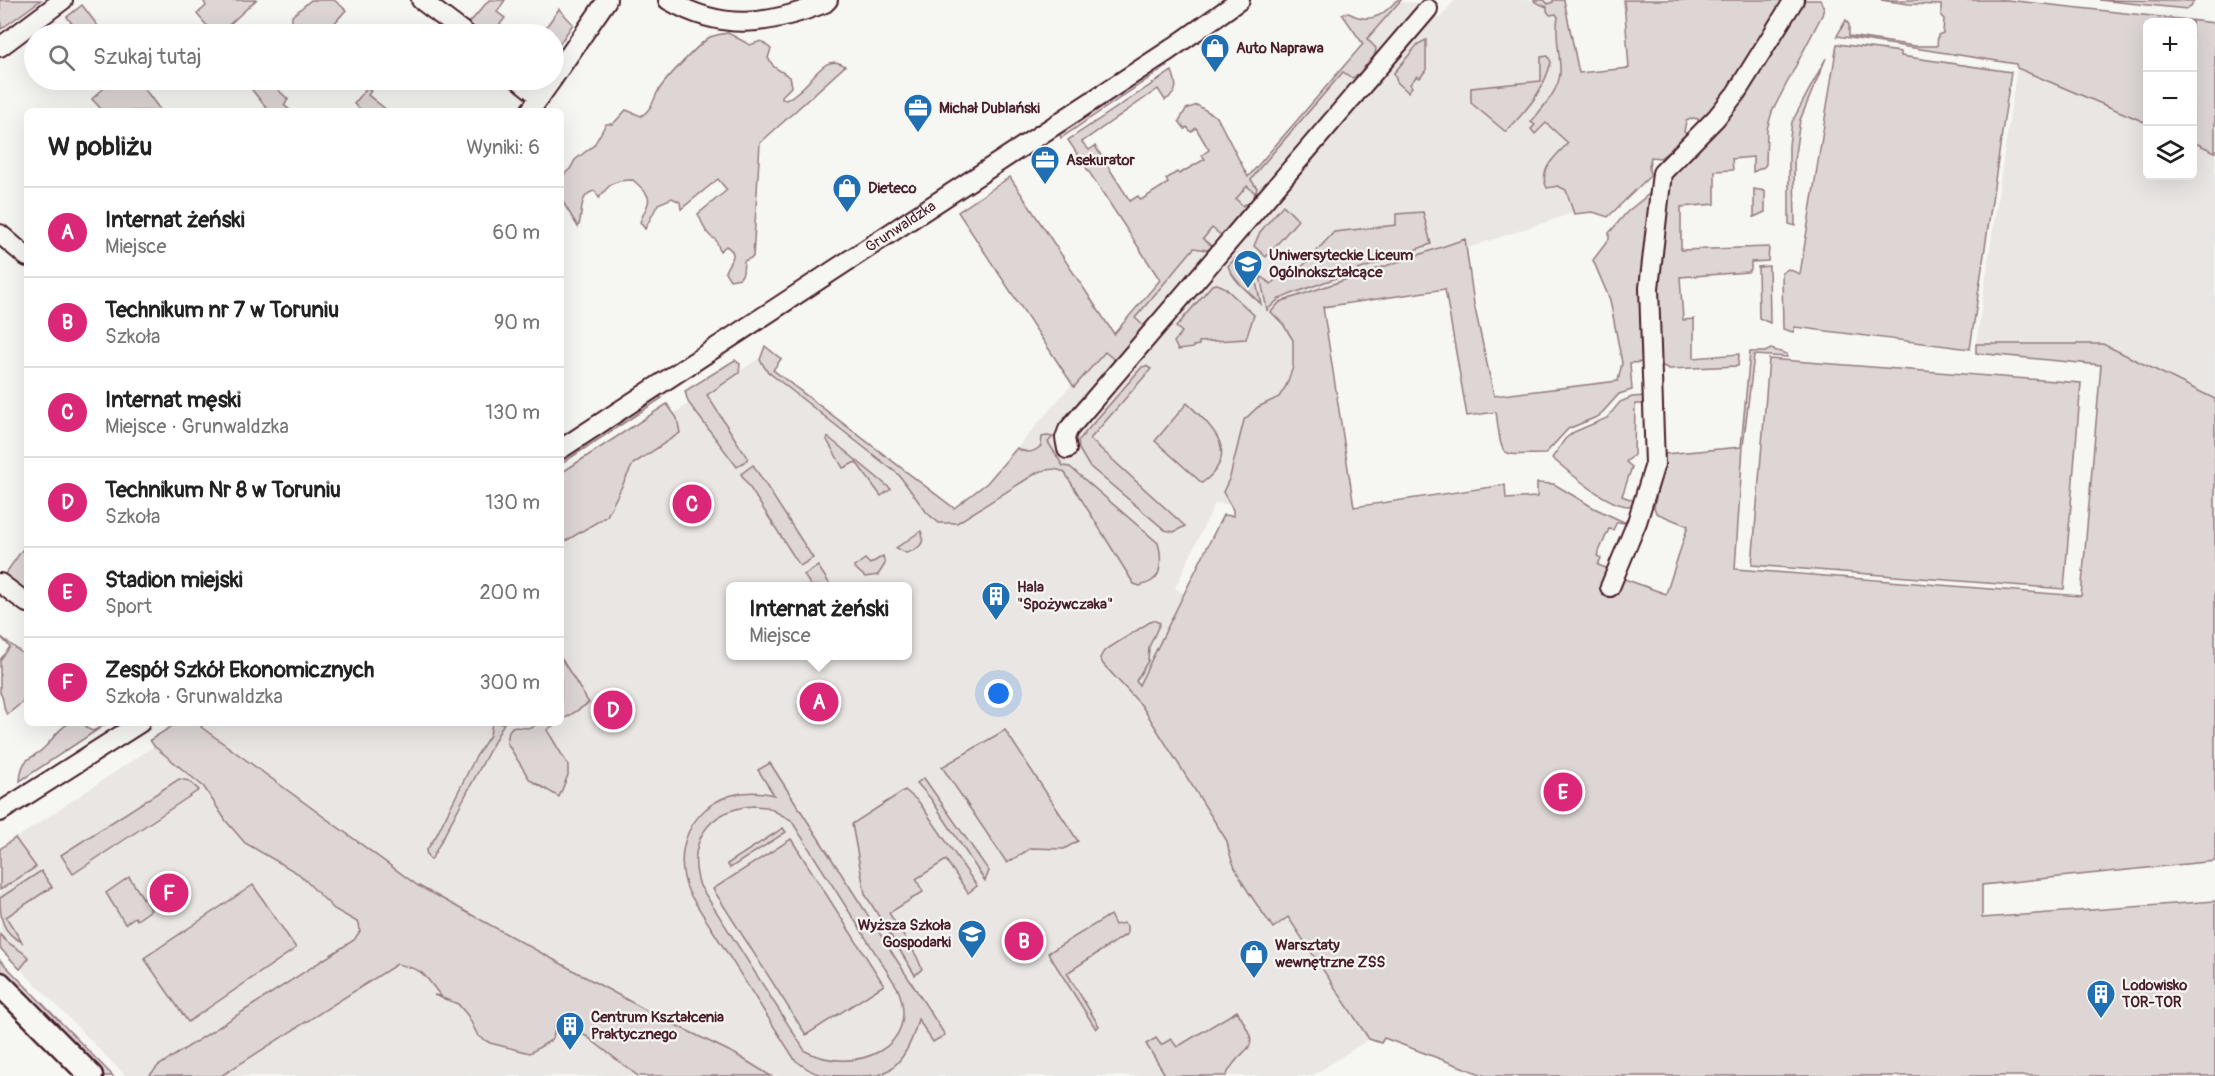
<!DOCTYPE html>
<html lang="pl">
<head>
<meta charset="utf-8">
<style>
  :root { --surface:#fff; --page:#f6f6f6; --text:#222; --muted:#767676; --line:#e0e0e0; --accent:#db2777 }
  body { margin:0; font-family:Pangolin,sans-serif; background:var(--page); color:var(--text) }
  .controls { position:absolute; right:18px; top:18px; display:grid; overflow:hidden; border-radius:9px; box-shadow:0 6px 24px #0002 }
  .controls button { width:54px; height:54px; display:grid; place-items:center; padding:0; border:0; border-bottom:2px solid var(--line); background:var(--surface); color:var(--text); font:30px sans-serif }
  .you { position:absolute; left:999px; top:694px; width:21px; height:21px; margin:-15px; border:4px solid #fff; border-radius:50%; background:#1a73e8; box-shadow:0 0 0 9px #1a73e833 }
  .badge { display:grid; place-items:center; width:39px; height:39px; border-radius:50%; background:var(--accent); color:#fff; font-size:20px; font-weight:700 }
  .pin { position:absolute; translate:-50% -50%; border:3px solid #fff; box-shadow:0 2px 6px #0006 }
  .popup { position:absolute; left:726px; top:582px; width:186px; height:78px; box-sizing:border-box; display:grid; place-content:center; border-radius:9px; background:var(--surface); filter:drop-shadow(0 2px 4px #0005); font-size:20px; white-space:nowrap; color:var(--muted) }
  .popup b { font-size:22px; color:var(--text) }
  .popup::after { content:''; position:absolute; left:50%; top:100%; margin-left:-12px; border:12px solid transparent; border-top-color:var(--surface) }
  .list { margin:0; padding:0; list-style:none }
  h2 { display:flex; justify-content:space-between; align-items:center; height:78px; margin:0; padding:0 24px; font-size:26px }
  h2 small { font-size:20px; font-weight:400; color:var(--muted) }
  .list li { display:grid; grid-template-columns:39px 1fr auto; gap:18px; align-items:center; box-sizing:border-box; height:90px; padding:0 24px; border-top:2px solid var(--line) }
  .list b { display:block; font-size:22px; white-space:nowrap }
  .list p { margin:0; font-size:20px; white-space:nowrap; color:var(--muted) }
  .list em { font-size:20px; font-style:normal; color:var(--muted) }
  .icon { flex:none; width:33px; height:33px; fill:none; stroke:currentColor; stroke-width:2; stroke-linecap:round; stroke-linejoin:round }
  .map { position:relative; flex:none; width:2215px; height:1076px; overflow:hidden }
  .search { position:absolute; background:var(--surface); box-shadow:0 6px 24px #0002; left:24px; top:24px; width:540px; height:66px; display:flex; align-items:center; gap:15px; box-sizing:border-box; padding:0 21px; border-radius:33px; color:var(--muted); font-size:22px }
  .panel { position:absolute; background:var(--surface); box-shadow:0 6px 24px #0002; left:24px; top:108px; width:540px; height:618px; border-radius:9px }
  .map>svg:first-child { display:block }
</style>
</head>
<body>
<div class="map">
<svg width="2215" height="1076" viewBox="0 0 2215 1076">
  <rect width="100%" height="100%" fill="#f6f6f2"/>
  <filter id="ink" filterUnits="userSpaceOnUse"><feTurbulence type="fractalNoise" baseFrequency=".0167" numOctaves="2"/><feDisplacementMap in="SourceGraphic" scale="12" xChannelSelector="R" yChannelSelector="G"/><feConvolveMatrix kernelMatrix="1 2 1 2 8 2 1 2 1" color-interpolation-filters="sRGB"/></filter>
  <g filter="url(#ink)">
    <g fill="#e9e6e3" fill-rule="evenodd">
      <path d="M1455,0H1559L1581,210L1316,299L1340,515L1215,503L1175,588L1184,594L1136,691L1369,1039L1312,1076H773L735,1054L607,1001L428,895L417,885L201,727L205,723H561V486L760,358L955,508L987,483L1266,158L1265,155L1272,151L1400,2L1420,3L1439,19ZM730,586H908V656H730Z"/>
      <path d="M2017,68L2147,123L2148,176H2192L2193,142L2215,152V399L2103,344H1976Z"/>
      <path d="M154,746L394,937L523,1014L586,1036L638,1076H126L0,948V849Z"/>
    </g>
    <g fill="#ddd6d5" stroke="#947a80" stroke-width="1.5" fill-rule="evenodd">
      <path d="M0,0H41L1,29Z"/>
      <path d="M206,0H256L219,34H214L197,14L206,6L204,2Z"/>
      <path d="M311,0H334L346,10L325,34H281L292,21V16Z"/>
      <path d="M489,0H505L497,12L505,18L492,34H483L467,22L471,21Z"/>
      <path d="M1397,0H1401L1367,39L1376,48C1376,58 1362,74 1352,78L1343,72L1258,170L1251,180L1257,188L1255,195L1254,192L1247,186L1236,199L1243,206L1245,204L1247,205L1221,235L1212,228L1203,239L1213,247L1207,250L1194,248L1135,318L1146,328L1117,362L1105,352L1074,387L958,212L1010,177L1114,334L1160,280L1068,140L1172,71C1177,84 1179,93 1165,100L1158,89L1082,142L1089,150L1095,146L1130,201L1138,196L1141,200L1168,183L1166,179L1177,172L1179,174L1205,159L1202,155L1209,150L1196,128L1191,132L1187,127L1185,129L1179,121L1186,109L1197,105L1217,117L1248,177L1363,44L1342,14C1348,12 1349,13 1355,16C1374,23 1385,13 1397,0Z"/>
      <path d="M1534,0H1544L1548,4L1553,2V0H1564L1579,73L1629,68L1624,0H1785L1747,67L1700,125L1698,119L1693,118L1686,121L1684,132L1689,136L1667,157V153L1660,158L1651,157L1649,167L1650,176L1608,217L1593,212L1574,214L1566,190L1558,186L1547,188C1537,170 1557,155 1568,143L1546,123L1535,134L1531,129L1535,125L1531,122C1542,108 1558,92 1560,74C1561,55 1554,36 1558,17L1556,14L1550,15L1547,11V7L1535,2Z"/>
      <path d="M1803,0H1820L1824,8L1822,15L1772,112L1767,129L1766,164L1764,167L1753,172V157L1732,159L1733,170L1715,171V204L1681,207V250L1769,247L1768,261L1751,262V269L1748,272L1680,277L1683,320L1694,319V358L1739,354L1738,366L1669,369L1661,365L1657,283L1671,174Z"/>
      <path d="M1881,0H2007L2215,23V152L2193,142L2192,22H2148L2147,123L2017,68L2016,64L1837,36L1846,20L1849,25V36L1915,46H1937L1938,35L1943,33L1944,19L1941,16V5L1909,4Z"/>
      <path d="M2099,0L2194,1L2191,7L2187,9Z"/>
      <path d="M82,5L104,34H80L67,17Z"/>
      <path d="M559,9L573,24L554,52V34H541Z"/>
      <path d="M728,33L750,45L761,41L771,49L768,58L774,67L790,77L792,86L782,96V99L786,100C795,95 802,89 809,81C819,70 829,55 845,66L760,143L753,257L744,261L743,273L740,278L730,280L725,272C728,261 741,255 726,246L720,251L716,240C704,234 704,225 698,214L727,190L718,179L681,209L680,202L672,198L658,204L645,229L640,222C649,199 656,200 633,180C614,180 610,183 599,198L595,191C577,194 584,215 578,227L563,202L561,203V177L570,169L575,160L594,145L606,124H613L626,110L641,116C651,110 653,102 657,93C663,81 699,44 710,37C715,35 723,34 728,33Z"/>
      <path d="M1426,40V70L1420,78L1417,76L1410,84L1412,87L1408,92L1397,82L1394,73L1418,44Z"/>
      <path d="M1837,44L1901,52V56L2011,72L1970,349L1795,327L1793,332L1783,329L1782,273L1788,269L1800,274Z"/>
      <path d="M1548,56L1551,62C1543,93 1527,109 1506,132L1471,103V88L1541,81V57Z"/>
      <path d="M1826,58L1800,120L1794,161L1795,226L1789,224V145L1792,122Z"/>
      <path d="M1164,64L1167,66L1061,138L1060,134Z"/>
      <path d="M113,80H138L161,111H103L92,99Z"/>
      <path d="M244,80H270L276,84L275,87L288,99L284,105L291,111H269Z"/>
      <path d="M367,88L371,91L368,95L388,111H363L354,104Z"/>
      <path d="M1754,189L1765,191V212L1754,217Z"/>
      <path d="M1654,190L1644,362L1630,363L1632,390L1619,394L1599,416L1568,429L1545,454C1498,454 1503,462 1496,412L1467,416L1445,289L1323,307L1354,507L1505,485L1506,499L1537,497V483L1554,484L1594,508L1626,523L1617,522L1613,530L1609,529L1597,556L1601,558L1598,565L1609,569L1608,573L1666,594L1688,526L1656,513L1654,507L1665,454L1741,447L1750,352H1765L1771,349L1787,354V357L1754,355L1743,446L1735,569L2081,596L2101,365L1976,353V344H2103L2215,399V861L1982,885V918L2215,901V1076H1486L1384,1038L1381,1043L1369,1039L1288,917L1273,928C1256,902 1231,873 1227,841L1142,706L1103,664L1100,658L1104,651L1153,620L1160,623L1149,647L1148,661L1136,681L1139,685L1223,515L1233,516V510L1223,492L1230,477L1244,420L1258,407L1279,397L1286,386L1293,367V340L1283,324L1271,312L1280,302L1465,239L1474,304L1494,396L1618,381L1622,363L1610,300L1593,260L1609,239V233L1627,212Z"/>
      <path d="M1283,205L1298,220L1266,257L1254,246L1260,232Z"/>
      <path d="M1423,212L1431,244L1294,293L1279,299L1267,310L1260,276L1271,284L1282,273L1291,279L1334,232L1396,225V214Z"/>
      <path d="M1236,258L1254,273L1261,304C1250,293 1234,282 1228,266Z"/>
      <path d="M1769,266L1770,323L1759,318L1758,267Z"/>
      <path d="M1217,284L1224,287L1254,315L1246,339L1199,342V345L1193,346V348L1178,350L1174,342L1182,332L1176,327L1212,285Z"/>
      <path d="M765,346L781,359L773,370L954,508L987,483L1017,448C1027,454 1033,453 1041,446L1042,437L1047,436L1053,437L1048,442L1063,466L1070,467L1158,543C1161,552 1163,574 1153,580C1150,583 1144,584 1140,586L1134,584L1065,473C1057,467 1047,469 1038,472L957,523H939L927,513L899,475L767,371L760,360Z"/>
      <path d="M1769,359L2081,383L2064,589L1752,565Z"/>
      <path d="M735,360L740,364L739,373L707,395L748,459L737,467L688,402L685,391Z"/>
      <path d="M1146,366L1151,369L1090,439L1185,526L1174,532L1165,530L1089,466L1079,449L1078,441L1142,367Z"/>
      <path d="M1646,396L1648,404H1635L1634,455L1626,462L1632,467L1622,496L1635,501L1634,505C1614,513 1567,470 1552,458L1565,439L1574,432L1607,418L1620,402L1632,397Z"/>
      <path d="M659,397L662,398L561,464V460L655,398Z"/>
      <path d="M1187,403C1213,428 1242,453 1202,483L1155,441Z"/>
      <path d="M667,404L677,418L680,433L633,464L607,516L561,544V473Z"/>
      <path d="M828,437L891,489L881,496L856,462L843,468L827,440Z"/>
      <path d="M753,465L813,558L800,566L741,474Z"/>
      <path d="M921,531C927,544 917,550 906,553L896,548Z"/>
      <path d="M27,543V595L3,577Z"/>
      <path d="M883,556L885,564L878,575L865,577L854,567L865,559L870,564Z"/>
      <path d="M818,566L831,586H811L804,575Z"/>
      <path d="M0,636L27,657V698L7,715C2,707 5,699 0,693V660L10,647Z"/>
      <path d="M561,658L589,703L561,721Z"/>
      <path d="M69,723H84L88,729L93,731L106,724L20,781C22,754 32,761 45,747C54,738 56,731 69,723Z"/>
      <path d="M177,723L204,724L201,727L417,885L653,1014L735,1054L771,1076H638L586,1036L555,1025L553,1039L530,1053L490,1043L478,1036L468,1016L458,1004L434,995L441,996C422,974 428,971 397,964L221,1076H149L158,1066L354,940L360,931L359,923L334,909L299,874L245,843L226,821L204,787L154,746L150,740Z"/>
      <path d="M492,723H504L431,860L428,857L426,851L436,836L475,758L490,735Z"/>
      <path d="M537,723H557L547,730L568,765V775L559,797L530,780L507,743L509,731L512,727L532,728Z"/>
      <path d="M1005,730L1078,841L1064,849L1031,848L1007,863L942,767Z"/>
      <path d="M770,763L945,1035L933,1042L918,1019C913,1040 902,1067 879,1075C869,1076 856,1076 846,1076C819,1076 816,1076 795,1060L689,893C664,834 712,779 774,795L758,770ZM753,806L767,807L791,820L897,987C924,1048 854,1076 805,1051L700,886C686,843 707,810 753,806Z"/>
      <path d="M924,778L989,871L985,881L931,799L917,783Z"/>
      <path d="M179,779L189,781L199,790L73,874L61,855Z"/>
      <path d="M905,790L919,802L977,886L968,893L946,860L916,879L923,892L889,913L917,957L922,969L915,975L865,894L852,824Z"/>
      <path d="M783,828L786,832L730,868L727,864Z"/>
      <path d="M15,838L36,867L0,890V849Z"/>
      <path d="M791,839L884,985L806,1035L713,889Z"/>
      <path d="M41,871L52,887L6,917L22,942C2,933 0,918 0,898Z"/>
      <path d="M129,877L151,910L137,920L135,917L125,924L106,893Z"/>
      <path d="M253,885L296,948L188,1022L144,958Z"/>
      <path d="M1110,915L1115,925L1124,923L1127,926V934L1067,973L1099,1026L1096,1029L1048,953Z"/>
      <path d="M0,934C9,947 18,946 29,958L20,969L0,948Z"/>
      <path d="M0,960L113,1076H103L0,970Z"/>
      <path d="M1237,1011C1266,1057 1243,1040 1226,1076H1166L1146,1044L1156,1038L1161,1045L1171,1039L1177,1047Z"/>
    </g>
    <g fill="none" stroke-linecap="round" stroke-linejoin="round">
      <g stroke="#4a1f2b" stroke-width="22">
        <g id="minor">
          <path d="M421,0L466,34"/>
          <path d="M668,0C723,32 768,25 825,3L828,0"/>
          <path d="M0,47L63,0"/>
          <path d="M554,77L607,0"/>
          <path d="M519,80L540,97"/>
          <path d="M530,111L552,80"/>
          <path d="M0,234L27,257"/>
          <path id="s1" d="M561,449L1168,51L1240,0"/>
          <path d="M1067,449L1065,438L1068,430L1428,9"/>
          <path d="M0,583L27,603"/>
          <path d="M1610,587L1637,522L1655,464L1649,288L1662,173L1716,118L1736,93L1794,0"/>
          <path d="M0,812L140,723"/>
        </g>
      </g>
      <g stroke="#4a1f2b" stroke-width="27">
        <path id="tertiary" d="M0,984L91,1076"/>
      </g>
      <use href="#minor" stroke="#f6f6f2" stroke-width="18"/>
      <use href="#tertiary" stroke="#f6f6f2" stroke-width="22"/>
    </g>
  </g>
  <defs>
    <g id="shop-pin" transform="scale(1.5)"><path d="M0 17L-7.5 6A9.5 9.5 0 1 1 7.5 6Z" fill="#1f6fb2" stroke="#f6f6f2"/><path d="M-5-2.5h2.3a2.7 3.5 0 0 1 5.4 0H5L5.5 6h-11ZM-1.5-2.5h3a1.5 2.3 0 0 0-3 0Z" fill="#fff"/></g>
    <g id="office-pin" transform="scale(1.5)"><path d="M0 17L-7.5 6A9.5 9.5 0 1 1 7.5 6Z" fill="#1f6fb2" stroke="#f6f6f2"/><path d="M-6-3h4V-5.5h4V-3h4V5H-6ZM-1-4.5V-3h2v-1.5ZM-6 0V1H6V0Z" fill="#fff"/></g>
    <g id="university-pin" transform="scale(1.5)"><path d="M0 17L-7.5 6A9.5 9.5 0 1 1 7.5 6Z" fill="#1f6fb2" stroke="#f6f6f2"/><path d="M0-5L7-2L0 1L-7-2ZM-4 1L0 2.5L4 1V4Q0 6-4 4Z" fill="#fff"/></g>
    <g id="building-pin" transform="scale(1.5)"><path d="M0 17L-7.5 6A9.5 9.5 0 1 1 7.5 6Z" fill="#1f6fb2" stroke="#f6f6f2"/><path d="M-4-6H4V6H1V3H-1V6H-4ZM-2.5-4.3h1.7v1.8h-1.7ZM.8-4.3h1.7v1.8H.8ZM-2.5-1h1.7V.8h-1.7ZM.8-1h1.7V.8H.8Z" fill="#fff"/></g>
  </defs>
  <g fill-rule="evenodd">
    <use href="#shop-pin" x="1215" y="48"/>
    <use href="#office-pin" x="918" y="108"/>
    <use href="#office-pin" x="1045" y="160"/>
    <use href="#shop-pin" x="847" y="188"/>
    <use href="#university-pin" x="1248" y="264"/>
    <use href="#building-pin" x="996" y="596"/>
    <use href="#university-pin" x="972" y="934"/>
    <use href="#shop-pin" x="1254" y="954"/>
    <use href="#building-pin" x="2101" y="994"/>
    <use href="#building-pin" x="570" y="1026"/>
  </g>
  <g text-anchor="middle" stroke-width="4.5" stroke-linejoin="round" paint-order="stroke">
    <g font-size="15" font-weight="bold" fill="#4a1f2b" stroke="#f6f6f2" text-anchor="start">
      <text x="1236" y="53">Auto Naprawa</text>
      <text x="939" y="113">Michał Dublański</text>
      <text x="1066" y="165">Asekurator</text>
      <text x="868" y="193">Dieteco</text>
      <text x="1269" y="260">Uniwersyteckie Liceum<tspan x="1269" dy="17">Ogólnokształcące</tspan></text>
      <text x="1017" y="592">Hala<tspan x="1017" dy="17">"Spożywczaka"</tspan></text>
      <text x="951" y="930" text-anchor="end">Wyższa Szkoła<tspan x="951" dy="17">Gospodarki</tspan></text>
      <text x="1275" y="950">Warsztaty<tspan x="1275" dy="17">wewnętrzne ZSS</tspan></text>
      <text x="2122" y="990">Lodowisko<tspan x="2122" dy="17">TOR-TOR</tspan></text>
      <text x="591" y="1022">Centrum Kształcenia<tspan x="591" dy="17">Praktycznego</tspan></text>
    </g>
    <g font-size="15" fill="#4a1f2b" stroke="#f6f6f2">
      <text dy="5" stroke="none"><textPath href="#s1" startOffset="406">Grunwaldzka</textPath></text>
    </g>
  </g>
</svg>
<div class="controls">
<button>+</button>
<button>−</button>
<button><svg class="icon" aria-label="layers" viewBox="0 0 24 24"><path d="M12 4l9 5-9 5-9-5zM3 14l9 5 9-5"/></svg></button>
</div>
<div class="you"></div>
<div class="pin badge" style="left:819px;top:702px">A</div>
<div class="popup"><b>Internat żeński</b>Miejsce</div>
<div class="pin badge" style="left:1024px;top:941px">B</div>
<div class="pin badge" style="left:692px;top:504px">C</div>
<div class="pin badge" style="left:613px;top:710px">D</div>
<div class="pin badge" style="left:1563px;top:792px">E</div>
<div class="pin badge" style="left:169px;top:893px">F</div>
<div class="search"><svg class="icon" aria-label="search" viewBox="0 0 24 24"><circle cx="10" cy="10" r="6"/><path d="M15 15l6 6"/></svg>Szukaj tutaj</div>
<section class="panel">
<h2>W pobliżu<small>Wyniki: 6</small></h2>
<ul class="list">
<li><span class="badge">A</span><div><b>Internat żeński</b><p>Miejsce</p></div><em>60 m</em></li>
<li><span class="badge">B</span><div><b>Technikum nr 7 w Toruniu</b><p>Szkoła</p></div><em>90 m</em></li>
<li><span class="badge">C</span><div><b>Internat męski</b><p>Miejsce · Grunwaldzka</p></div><em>130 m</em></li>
<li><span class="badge">D</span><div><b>Technikum Nr 8 w Toruniu</b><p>Szkoła</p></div><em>130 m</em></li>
<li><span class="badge">E</span><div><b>Stadion miejski</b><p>Sport</p></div><em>200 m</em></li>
<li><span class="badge">F</span><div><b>Zespół Szkół Ekonomicznych</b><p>Szkoła · Grunwaldzka</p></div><em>300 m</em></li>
</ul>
</section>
</div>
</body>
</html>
